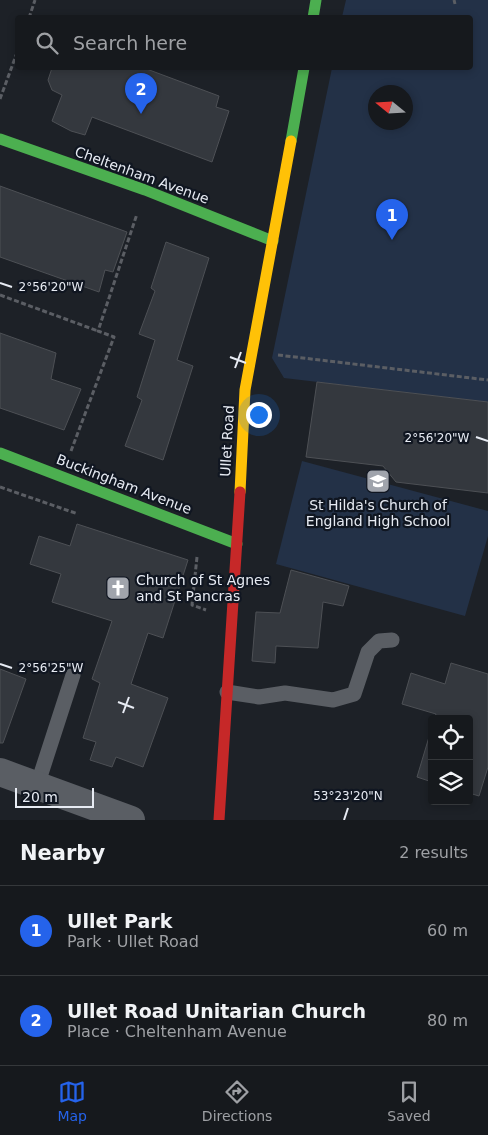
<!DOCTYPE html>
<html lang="en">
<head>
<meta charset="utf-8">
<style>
  :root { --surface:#16191d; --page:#23262a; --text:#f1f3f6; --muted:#9ea0a4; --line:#35383b; --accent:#2563eb }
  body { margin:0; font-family:"DejaVu Sans",sans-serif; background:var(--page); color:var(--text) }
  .controls { position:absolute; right:15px; bottom:15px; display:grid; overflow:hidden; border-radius:5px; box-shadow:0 2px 8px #0003 }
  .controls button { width:45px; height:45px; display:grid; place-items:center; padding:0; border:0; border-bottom:1px solid var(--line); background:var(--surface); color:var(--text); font:25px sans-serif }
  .compass { position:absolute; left:368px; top:85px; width:45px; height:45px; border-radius:50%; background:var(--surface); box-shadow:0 2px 8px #0003; rotate:288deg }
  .scale { position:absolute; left:15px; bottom:12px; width:79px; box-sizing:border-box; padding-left:5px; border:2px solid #e7ebf3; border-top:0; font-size:14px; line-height:18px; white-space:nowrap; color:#e7ebf3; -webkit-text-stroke:4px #101621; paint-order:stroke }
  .you { position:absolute; left:258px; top:414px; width:18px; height:18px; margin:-12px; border:4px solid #fff; border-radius:50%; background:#1a73e8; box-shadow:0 0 0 8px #1a73e833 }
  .badge { display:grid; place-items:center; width:32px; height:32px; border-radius:50%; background:var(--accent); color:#fff; font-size:16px; font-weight:700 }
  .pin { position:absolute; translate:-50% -41px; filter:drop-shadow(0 1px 2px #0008) }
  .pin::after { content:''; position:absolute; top:26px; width:18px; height:15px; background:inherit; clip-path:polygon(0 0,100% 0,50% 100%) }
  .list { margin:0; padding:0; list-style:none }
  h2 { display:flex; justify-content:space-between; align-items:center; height:65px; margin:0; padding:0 20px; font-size:21px }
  h2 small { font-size:16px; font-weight:400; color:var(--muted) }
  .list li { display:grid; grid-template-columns:32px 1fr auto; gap:15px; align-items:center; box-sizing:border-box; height:90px; padding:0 20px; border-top:1px solid var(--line) }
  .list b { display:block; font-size:19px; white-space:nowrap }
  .list p { margin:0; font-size:16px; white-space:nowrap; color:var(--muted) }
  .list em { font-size:16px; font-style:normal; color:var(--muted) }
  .icon { flex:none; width:28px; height:28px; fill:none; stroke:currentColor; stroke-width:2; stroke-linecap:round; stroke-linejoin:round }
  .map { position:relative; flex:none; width:488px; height:820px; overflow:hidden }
  .search { position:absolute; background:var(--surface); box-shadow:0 2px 8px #0003; left:15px; right:15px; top:15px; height:55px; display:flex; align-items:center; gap:12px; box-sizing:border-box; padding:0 18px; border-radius:5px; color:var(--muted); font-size:19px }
  .sheet { height:245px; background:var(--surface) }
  nav { display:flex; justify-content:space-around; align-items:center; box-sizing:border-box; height:70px; border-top:1px solid var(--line); background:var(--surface); font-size:14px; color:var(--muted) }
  nav a { display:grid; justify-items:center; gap:2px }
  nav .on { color:var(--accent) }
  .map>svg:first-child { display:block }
</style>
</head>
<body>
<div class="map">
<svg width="488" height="820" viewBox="0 0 488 820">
  <rect width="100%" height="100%" fill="#1d2127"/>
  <g fill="#233147" fill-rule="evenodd">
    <path d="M346,0H488V402L284,378L272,358L332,68H470V18L342,17ZM406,92V122H376V92Z"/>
    <path d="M302,461L488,511V536L465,616L276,564Z"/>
  </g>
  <g fill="#34383e" stroke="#4d5055">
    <path d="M52,68H144L219,96L216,107L229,111L212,162L92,117L85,135L71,131L52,121L62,95L52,90L48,80Z"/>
    <path d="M0,186L127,232L113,272L105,270L99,292L0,257Z"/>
    <path d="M166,242L209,258L177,360L193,366L163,460L125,446L142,400L137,397L155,340L139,334L155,291L151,288Z"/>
    <path d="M0,333L56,353L51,379L81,389L64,430L0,408Z"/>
    <path d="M317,382L488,402V493L396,482L383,466L306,457Z"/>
    <path d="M77,524L188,560L163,638L148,633L131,684L168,698L143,767L116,757L112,767L90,760L96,742L83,738L100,683L92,679L112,621L52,602L61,574L30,564L39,536L70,546Z"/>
    <path d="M291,570L349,586L343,606L323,602L318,648L276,646L275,663L252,661L256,612L280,613Z"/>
    <path d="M451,663L488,674V767L479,796L469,793V719H434L436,714L402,704L411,673L445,684Z"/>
    <path d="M0,669L26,679L3,743H0Z"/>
    <path d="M432,727V782L417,777Z"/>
  </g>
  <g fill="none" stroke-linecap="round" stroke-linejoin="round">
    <g stroke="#5b5e64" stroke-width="3" stroke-dasharray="5 2.5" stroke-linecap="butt">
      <path d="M454,0L455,4"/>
      <path d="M29,18L35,0"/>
      <path d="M0,99L18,50"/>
      <path d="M0,295L98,331"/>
      <path d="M278,355L488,380"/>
      <path d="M71,451L114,337L98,331L137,214"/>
      <path d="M0,487L78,514"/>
      <path d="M197,557L192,605L206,610"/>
    </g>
    <g stroke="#5a5e64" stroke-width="15">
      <path d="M227,692L259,697L285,693L333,700L354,694L368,652L379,641L392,640"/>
      <path d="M37,786L73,675"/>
    </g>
    <path stroke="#5a5e64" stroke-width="28" d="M0,772L131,820"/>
    <g stroke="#4caf50" stroke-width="11">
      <path d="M313,18L316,0"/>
      <path d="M0,139L145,190L273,241"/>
      <path d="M291,141L304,68"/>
      <path d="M0,453L237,544"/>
    </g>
    <path stroke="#ffc107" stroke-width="11" d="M240,492L245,390L291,141"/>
    <path stroke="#c62828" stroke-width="11" d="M219,820L240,492"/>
  </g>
  <path fill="none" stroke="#e7ebf3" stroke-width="2" d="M0,283L12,287M230,357L246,363M235,368L241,352M476,437L488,441M0,664L12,668M118,702L134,708M123,713L129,697M344,820L348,808"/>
  <defs>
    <g id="school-square" transform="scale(1.25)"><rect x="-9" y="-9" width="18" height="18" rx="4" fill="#a0a4ac" stroke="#101621"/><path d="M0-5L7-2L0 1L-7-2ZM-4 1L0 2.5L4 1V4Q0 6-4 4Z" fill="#fff"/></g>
    <g id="church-square" transform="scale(1.25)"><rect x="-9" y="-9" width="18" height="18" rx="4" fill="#a0a4ac" stroke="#101621"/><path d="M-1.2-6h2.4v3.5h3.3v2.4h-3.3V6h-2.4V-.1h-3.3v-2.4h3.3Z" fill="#fff"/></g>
  </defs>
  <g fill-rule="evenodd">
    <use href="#school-square" x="378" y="481"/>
    <use href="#church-square" x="118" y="588"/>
  </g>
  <g text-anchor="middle" stroke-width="4.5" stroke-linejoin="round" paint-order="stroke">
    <g font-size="14" fill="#e7ebf3" stroke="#101621">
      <text transform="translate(142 175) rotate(20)" y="5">Cheltenham Avenue</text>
      <text transform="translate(227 441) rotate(-87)" y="5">Ullet Road</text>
      <text transform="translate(124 484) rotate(21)" y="5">Buckingham Avenue</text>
    </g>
    <g font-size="14" fill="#e7ebf3" stroke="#101621">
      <text x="378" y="510">St Hilda's Church of<tspan x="378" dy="16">England High School</tspan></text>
      <text x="136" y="585" text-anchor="start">Church of St Agnes<tspan x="136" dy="16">and St Pancras</tspan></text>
    </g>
  </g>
  <g font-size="12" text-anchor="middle" fill="#e7ebf3" stroke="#101621" stroke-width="4.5" stroke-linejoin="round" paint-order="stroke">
    <text x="51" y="291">2°56'20"W</text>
    <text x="437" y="442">2°56'20"W</text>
    <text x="51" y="672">2°56'25"W</text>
    <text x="348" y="800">53°23'20"N</text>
  </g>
</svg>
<div class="controls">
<button><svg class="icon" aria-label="locate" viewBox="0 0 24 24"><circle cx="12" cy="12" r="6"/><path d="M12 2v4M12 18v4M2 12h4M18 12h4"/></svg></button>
<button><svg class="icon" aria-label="layers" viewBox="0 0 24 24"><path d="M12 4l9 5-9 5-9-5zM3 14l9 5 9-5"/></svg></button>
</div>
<svg class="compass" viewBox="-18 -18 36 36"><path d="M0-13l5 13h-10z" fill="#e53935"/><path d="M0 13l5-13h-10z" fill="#9ea0a4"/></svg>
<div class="scale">20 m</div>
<div class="you"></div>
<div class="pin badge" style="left:392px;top:240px">1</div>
<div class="pin badge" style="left:141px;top:114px">2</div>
<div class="search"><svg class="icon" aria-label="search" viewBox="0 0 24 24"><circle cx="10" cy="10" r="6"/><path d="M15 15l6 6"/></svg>Search here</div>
</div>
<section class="sheet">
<h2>Nearby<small>2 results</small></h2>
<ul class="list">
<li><span class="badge">1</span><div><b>Ullet Park</b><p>Park · Ullet Road</p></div><em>60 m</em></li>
<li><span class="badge">2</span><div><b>Ullet Road Unitarian Church</b><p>Place · Cheltenham Avenue</p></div><em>80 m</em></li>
</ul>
</section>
<nav>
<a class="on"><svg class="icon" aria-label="map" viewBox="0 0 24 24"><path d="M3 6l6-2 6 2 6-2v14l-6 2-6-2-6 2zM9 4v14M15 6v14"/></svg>Map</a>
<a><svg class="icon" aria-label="directions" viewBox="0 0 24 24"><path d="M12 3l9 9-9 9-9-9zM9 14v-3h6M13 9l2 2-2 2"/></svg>Directions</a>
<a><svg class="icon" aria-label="saved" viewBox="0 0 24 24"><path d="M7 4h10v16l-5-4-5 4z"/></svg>Saved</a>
</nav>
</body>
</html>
